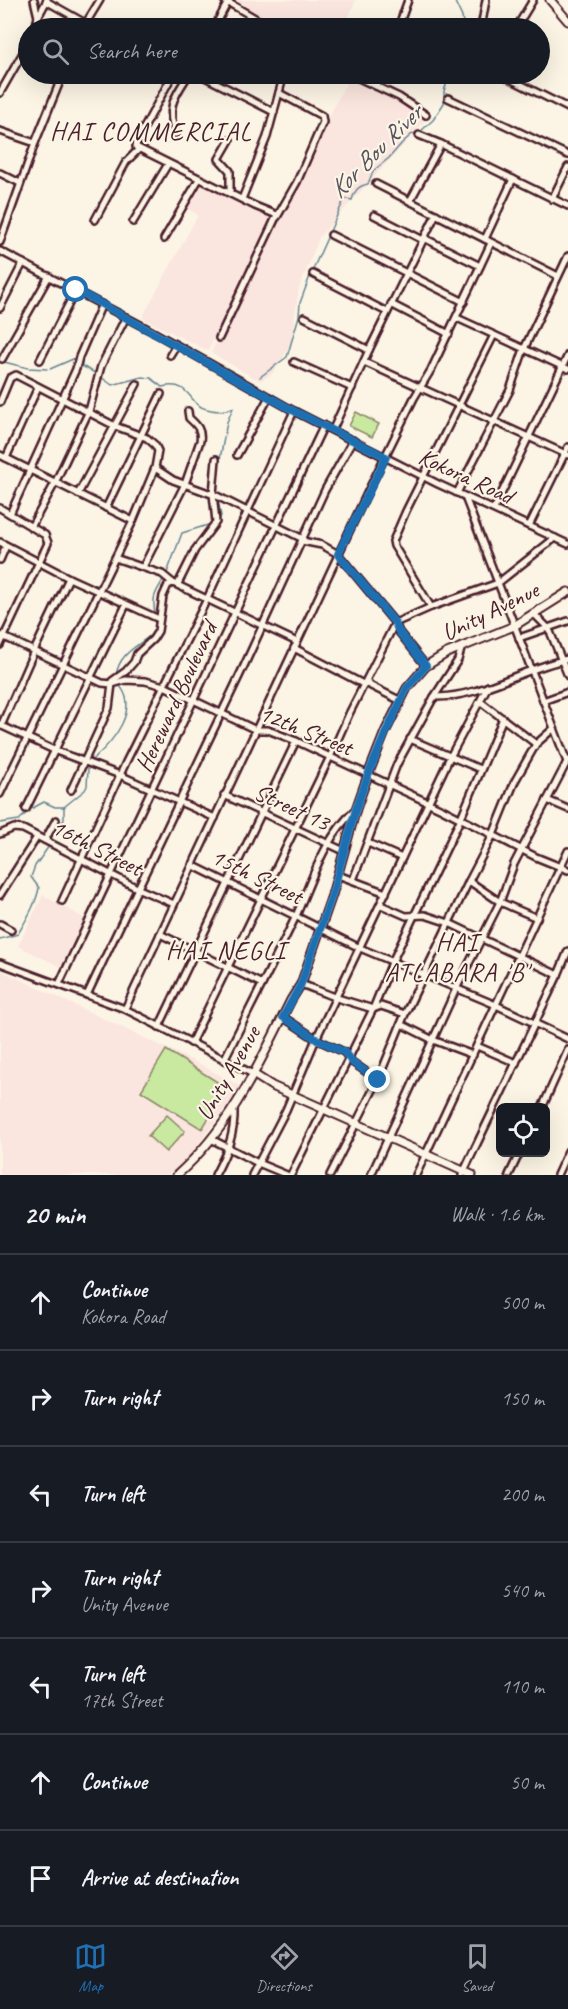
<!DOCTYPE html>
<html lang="en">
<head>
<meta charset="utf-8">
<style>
  :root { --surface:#171b24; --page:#20242c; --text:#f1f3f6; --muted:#9ea1a6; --line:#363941; --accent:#1f6fb2 }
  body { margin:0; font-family:Caveat,sans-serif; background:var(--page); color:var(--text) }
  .controls { position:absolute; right:18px; bottom:18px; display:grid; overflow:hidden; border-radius:9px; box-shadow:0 6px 24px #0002 }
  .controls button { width:54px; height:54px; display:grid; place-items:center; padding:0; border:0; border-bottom:2px solid var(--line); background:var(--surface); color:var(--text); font:30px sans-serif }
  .stop { position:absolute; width:18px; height:18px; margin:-14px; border:4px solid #1f6fb2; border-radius:50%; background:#fff }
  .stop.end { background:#1f6fb2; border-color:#fff; box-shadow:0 2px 6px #0008 }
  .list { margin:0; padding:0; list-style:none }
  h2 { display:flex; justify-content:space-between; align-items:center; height:78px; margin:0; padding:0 24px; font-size:26px }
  h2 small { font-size:20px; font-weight:400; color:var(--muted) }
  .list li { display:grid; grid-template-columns:39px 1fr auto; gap:18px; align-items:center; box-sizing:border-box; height:96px; padding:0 24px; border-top:2px solid var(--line) }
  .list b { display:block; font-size:22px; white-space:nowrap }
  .list p { margin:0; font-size:20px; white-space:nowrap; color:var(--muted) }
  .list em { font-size:20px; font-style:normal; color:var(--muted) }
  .icon { flex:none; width:33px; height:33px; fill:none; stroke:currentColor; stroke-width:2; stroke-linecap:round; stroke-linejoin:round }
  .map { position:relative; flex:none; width:568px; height:1175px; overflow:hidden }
  .search { position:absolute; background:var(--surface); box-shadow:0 6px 24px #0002; left:18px; right:18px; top:18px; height:66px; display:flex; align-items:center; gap:15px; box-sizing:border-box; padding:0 21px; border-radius:33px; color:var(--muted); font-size:22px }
  .sheet { height:750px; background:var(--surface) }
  nav { display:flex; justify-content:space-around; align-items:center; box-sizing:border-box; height:84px; border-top:2px solid var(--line); background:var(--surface); font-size:16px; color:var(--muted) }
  nav a { display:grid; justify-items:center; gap:3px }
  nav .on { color:var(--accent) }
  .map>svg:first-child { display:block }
</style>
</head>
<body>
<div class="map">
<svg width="568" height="1175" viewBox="0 0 568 1175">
  <rect width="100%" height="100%" fill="#fcf5e5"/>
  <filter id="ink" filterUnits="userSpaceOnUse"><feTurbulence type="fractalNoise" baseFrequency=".0167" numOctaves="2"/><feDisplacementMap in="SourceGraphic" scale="12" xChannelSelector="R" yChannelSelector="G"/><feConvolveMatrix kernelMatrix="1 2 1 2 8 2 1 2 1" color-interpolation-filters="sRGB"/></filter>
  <g filter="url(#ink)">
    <g fill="#fbe5df">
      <path d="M232,0H356L344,28H282Z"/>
      <path d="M349,77L428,118L320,236L299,288L291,342L281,362L272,374L260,381L211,353Z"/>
      <path d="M200,183L274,216L208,351L142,318L198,215L186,208Z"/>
      <path d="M43,895L84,918L61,967L18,946Z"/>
      <path d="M0,970L202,1065L241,1087L182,1166L171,1175H0Z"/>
    </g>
    <g fill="#c9e9a1" stroke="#8a8466" stroke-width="1.5">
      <path d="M356,412L379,424L372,437L349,426Z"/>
      <path d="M166,1050L227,1088L202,1129L141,1091Z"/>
      <path d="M167,1115L185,1131L166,1152L148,1136Z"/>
    </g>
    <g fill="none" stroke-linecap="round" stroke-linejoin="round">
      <g stroke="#668491" stroke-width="1.5">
        <path d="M454,0L462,17L464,28"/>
        <path d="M0,361L28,368L47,369"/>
        <path d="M80,365L97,374"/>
        <path d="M50,369L73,359H76"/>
        <path d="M101,377L112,385L142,377L151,378L162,387C180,383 185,389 195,402C202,411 222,413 232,408"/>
        <path d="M260,377L287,357L299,316L300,303L310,276L343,202L346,199L352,200C355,190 358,186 368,184L373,171L389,158L402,143L411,135L421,131L433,120L444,103V91L450,74"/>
        <path d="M217,475L227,422L233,408"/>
        <path d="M218,521L221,516L218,500"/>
        <path d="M167,573L182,533L211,524"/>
        <path d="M155,615C152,594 155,595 164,578"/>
        <path d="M116,675C120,651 140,646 155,631"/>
        <path d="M93,759C112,743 142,708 118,684"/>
        <path d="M0,823L19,820L31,809L44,802L55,807H64L85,790L87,786L88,769"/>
        <path d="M51,842L53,832L64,820V807"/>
        <path d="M0,939L18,934C26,920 36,904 39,888L31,877L35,866L49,846"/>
      </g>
      <g stroke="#4a1f2b" stroke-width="10">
        <g id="minor">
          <path d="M34,0L38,17L35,28"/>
          <path d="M224,0L272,28"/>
          <path d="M46,1L85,23"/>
          <path d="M38,17L47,0"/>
          <path d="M83,28L100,0"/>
          <path d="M214,28L228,2"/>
          <path d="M398,28L408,0"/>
          <path d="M481,28L486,0"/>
          <path d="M516,28L533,0"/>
          <path d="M173,74L137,141L136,147L255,206L277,215L219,338"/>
          <path d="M199,74L274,112"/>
          <path d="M350,74L399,97L426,115"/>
          <path d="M500,74L568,108"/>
          <path d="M376,86L381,74"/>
          <path d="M0,93L28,44"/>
          <path d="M448,98L568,155"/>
          <path d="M0,131L35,143"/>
          <path d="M176,134C165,107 175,96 189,74"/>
          <path d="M419,135L441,144L568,206"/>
          <path d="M0,173L20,183"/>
          <path d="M376,184L558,276"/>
          <path d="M230,193V171L219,159L230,140"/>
          <path d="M242,199L267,137L284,74"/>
          <path d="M552,199L568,167"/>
          <path d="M410,201L441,144"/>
          <path d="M374,215L423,240"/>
          <path d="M277,217L297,182L323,122L322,116L279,93"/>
          <path d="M95,220L126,162L139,149"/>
          <path d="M133,222L168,164"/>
          <path d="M331,235L464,302"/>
          <path d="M424,238L480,266"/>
          <path d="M164,239L199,179"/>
          <path d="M485,239L513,179"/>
          <path d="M0,242L35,143L63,74"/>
          <path d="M0,251L148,329L294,411L438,484L568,544"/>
          <path d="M313,274L387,312"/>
          <path d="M391,304L449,334"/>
          <path d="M0,308L23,263"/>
          <path d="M304,317L369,350"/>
          <path d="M457,318L568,369"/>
          <path d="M170,355L176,345"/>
          <path d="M2,359L49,276"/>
          <path d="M40,360L76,290"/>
          <path d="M294,362L352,388"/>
          <path d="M364,362L568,455"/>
          <path d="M0,402L10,378L16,375L115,426L147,438L155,445L158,451L155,468L133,521L0,794"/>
          <path d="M333,429L369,350L436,214"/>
          <path d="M0,455L133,521"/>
          <path d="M237,455L269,397"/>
          <path d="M6,458L38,387"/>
          <path d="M155,468L173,480L217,496L303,539"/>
          <path d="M457,493L510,390L524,349L568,256"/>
          <path d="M78,494L137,384"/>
          <path d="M465,497L567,762"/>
          <path d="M0,508L45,535L48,543L0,645"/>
          <path d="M106,508L161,394"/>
          <path d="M494,509L568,355"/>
          <path d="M10,514L76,369L79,357L102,304"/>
          <path d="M529,526L568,447"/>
          <path d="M31,527L55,483L89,411L101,366L126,317"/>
          <path d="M302,541L322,545L338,554L395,623L399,632L426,666"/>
          <path d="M0,542L69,578L159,619"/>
          <path d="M115,558L162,574L173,583"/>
          <path d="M0,560L6,546"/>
          <path d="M143,567L185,484L200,441C202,430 197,425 189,418L188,411"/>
          <path d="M178,584L195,550L216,522L213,494L216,459"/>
          <path d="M431,607L394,546L393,541L406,511L494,335"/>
          <path d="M534,614L549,629L568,676"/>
          <path d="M0,635L102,683L112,684L126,680L145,681L164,686L256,730H268L296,741L442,809L536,857L568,870"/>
          <path d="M519,638L568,621"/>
          <path d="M294,648L365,685"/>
          <path d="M112,681L126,671L134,662L137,654L153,639L158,631L163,596L168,585L173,583L297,642"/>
          <path d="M367,682L371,686L401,701"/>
          <path d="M434,697C480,698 523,668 568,659"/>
          <path d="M543,701L568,692"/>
          <path d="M481,702L536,744"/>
          <path d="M0,725L56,751L120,775L215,818"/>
          <path d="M1,726L34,651L69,578"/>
          <path d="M410,739L480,769"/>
          <path d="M71,790L109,708L112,684"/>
          <path d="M224,795L344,851"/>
          <path d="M547,800L568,809"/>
          <path d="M26,809L126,605"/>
          <path d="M0,834L14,828L23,829L139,889L174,904"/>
          <path d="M45,840L56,820"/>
          <path d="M368,843L402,858"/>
          <path d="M192,865L360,948L496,1005L568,1039"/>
          <path d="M338,875L386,893"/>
          <path d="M353,880L397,764L434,697L458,660L462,646"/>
          <path d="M469,881L500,902L537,918"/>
          <path d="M0,895L37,837"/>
          <path d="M62,901L126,762L207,599L294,411"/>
          <path d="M381,905L406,916L425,915L449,923L558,975"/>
          <path d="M0,924L11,930"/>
          <path d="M160,934L262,984"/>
          <path d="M0,963L125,1009L253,1074"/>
          <path d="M59,984L324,425"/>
          <path d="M301,984L337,998L373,1009L381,1006L405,1014"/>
          <path d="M87,995L244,666L325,490L353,440"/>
          <path d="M125,1009L370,487L414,398L431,370L491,243"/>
          <path d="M283,1017L316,1039L344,1052L352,1062L378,1080"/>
          <path d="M401,1024L433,1040L473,1055"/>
          <path d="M159,1027L296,741"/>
          <path d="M191,1043L330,757L349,714L395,623L431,607L498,583L555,538"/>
          <path d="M477,1046L516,1063"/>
          <path d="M224,1060C248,1012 273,964 296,916C313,877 324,838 356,809"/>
          <path d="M542,1108L568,1050"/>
          <path d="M211,1139L258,1163L287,1175"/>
          <path d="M215,1175C227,1152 235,1135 234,1109"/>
          <path d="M252,1175L286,1110L316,1039L450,757L488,686"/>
          <path d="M291,1175L373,1009L393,960L460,820L503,718"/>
          <path d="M330,1175L378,1080L405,1014L469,881L493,835L515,781L536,744L553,729"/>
          <path d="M371,1175L456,989L500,902L514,864L568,760"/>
          <path d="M416,1175L568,851"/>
          <path d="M462,1175L558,975L568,951"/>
          <path d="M509,1175L520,1152"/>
          <path d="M557,1175L568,1151"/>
        </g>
      </g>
      <g stroke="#4a1f2b" stroke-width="11">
        <g id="major">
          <path d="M550,0L568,21"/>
          <path d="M253,1074L272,1086L472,1175"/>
          <path d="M177,1175C232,1126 259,1064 291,1000L301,984L332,895L356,809L368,775L385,732L407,688L426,666L447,653L514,626L568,592"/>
        </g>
      </g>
      <use href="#minor" stroke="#fcf5e5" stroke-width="5"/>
      <use href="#major" stroke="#fcf5e5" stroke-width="7"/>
    </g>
  </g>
  <g fill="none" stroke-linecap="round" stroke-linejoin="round" filter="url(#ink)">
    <path stroke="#1f6fb2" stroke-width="8" d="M76,290L294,411L386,457L338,554L395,623L399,632L426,666L407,688L386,732L368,775L356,809L332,895L301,984L283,1017L316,1039L344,1052L352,1062L378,1080"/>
  </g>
  <g text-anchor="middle" stroke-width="4.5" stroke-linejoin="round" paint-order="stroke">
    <g font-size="24" fill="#4a1f2b" stroke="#fcf5e5">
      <text transform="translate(466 476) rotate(25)" y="8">Kokora Road</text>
      <text transform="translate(490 611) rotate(-26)" y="8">Unity Avenue</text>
      <text transform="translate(176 697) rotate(-65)" y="8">Hereward Boulevard</text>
      <text transform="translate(306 730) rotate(22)" y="8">12th Street</text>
      <text transform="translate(292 807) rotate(25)" y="8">Street 13</text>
      <text transform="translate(97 847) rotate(27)" y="8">16th Street</text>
      <text transform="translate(257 876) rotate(26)" y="8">15th Street</text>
      <text transform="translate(228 1073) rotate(-60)" y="8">Unity Avenue</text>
    </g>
    <g font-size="26" letter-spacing="1.5" fill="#4a1f2b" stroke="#fcf5e5">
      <text x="151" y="140">HAI COMMERCIAL</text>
      <text x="457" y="951">HAI<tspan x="457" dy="30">ATLABARA 'B'</tspan></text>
      <text x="226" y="959">HAI NEGLI</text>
    </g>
    <g font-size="26" font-style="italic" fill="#58525e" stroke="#fcf5e5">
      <text transform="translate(375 151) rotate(-45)" y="9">Kor Bou River</text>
    </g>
  </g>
</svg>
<div class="controls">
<button><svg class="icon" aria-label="locate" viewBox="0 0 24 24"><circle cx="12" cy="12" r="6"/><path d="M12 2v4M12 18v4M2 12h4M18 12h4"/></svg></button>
</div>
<div class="stop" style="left:76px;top:290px"></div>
<div class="stop end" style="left:378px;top:1080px"></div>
<div class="search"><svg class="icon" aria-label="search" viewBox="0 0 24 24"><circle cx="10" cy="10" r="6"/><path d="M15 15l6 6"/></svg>Search here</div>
</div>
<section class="sheet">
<h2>20 min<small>Walk · 1.6 km</small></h2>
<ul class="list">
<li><svg class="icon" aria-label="ahead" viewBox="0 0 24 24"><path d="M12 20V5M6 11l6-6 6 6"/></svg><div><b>Continue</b><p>Kokora Road</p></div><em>500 m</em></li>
<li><svg class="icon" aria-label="right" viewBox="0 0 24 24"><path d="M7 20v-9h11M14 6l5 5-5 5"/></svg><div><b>Turn right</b></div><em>150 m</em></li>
<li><svg class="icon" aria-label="left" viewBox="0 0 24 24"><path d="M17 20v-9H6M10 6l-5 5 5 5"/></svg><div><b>Turn left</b></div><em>200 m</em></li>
<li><svg class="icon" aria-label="right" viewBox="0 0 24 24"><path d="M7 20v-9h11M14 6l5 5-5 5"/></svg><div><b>Turn right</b><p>Unity Avenue</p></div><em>540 m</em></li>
<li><svg class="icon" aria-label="left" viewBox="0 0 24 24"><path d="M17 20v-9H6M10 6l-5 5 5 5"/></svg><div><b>Turn left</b><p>17th Street</p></div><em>110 m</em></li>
<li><svg class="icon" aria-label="ahead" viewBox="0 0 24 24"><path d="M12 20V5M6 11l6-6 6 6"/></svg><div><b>Continue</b></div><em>50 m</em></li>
<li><svg class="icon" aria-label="arrive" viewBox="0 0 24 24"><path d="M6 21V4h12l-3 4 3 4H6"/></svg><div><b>Arrive at destination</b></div></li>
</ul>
</section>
<nav>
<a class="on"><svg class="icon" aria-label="map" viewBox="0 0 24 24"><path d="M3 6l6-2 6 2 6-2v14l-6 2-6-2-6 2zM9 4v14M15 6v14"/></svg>Map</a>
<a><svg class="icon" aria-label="directions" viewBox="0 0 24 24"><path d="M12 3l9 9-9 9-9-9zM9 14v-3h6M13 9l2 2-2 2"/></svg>Directions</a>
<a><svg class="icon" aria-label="saved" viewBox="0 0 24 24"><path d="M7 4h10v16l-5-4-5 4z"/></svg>Saved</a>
</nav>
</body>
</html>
